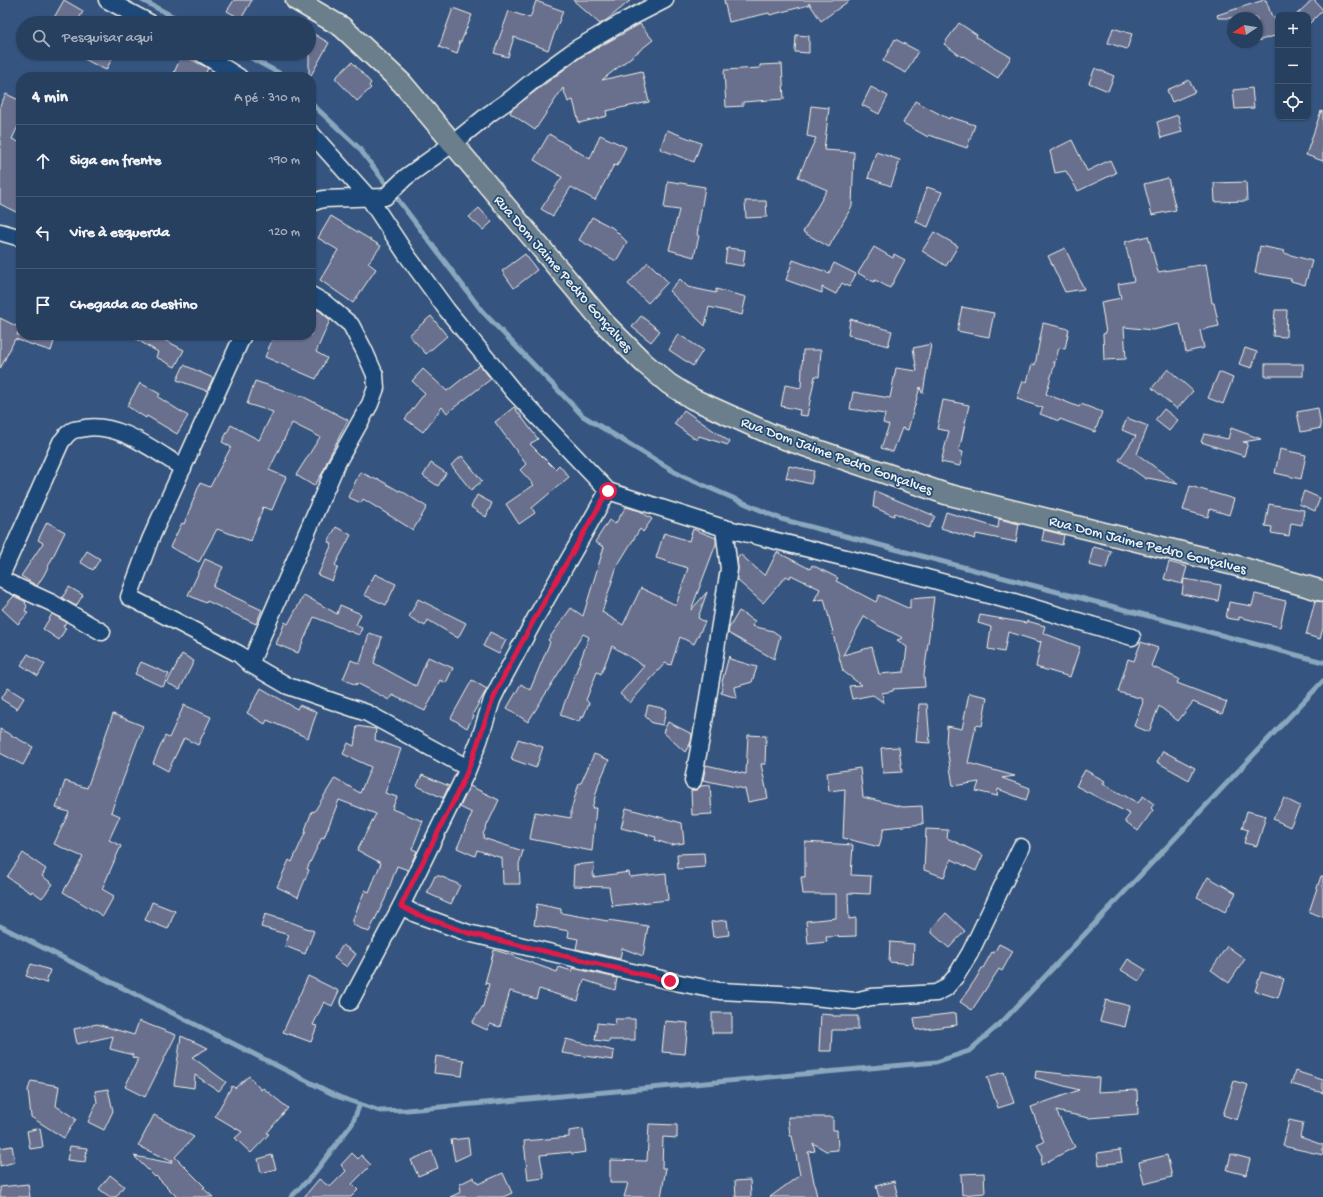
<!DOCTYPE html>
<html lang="pt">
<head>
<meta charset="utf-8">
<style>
  :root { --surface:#284060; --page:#304766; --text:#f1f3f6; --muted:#a5afbd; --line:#445975 }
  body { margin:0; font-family:"Gochi Hand",sans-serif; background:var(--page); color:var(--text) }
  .controls { position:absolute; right:12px; top:12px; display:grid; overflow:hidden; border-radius:8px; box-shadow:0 1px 3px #0004 }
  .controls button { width:36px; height:36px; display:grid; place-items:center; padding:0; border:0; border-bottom:1px solid var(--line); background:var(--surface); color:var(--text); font:20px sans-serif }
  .compass { position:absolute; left:1227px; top:12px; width:36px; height:36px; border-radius:50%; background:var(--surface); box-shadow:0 1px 3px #0004; rotate:258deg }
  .stop { position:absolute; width:12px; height:12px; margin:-9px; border:3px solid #e11d48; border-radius:50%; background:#fff }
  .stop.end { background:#e11d48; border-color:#fff; box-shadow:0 1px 4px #0008 }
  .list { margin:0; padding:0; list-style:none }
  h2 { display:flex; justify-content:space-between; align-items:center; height:52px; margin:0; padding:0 16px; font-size:17px }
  h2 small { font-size:13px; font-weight:400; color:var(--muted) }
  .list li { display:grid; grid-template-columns:26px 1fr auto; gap:12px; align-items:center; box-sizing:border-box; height:72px; padding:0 16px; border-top:1px solid var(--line) }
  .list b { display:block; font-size:15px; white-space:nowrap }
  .list em { font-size:13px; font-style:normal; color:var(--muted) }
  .icon { flex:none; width:22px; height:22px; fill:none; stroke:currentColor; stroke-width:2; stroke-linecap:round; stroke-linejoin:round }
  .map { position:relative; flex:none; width:1323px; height:1197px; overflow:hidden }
  .search { position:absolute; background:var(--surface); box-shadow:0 1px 3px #0004; left:16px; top:16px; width:300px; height:44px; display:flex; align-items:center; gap:10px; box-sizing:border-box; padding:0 14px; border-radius:22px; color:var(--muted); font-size:15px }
  .panel { position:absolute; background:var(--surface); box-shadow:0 1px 3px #0004; left:16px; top:72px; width:300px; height:268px; border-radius:16px }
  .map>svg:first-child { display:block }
</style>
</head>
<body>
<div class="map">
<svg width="1323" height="1197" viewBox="0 0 1323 1197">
  <rect width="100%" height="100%" fill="#355580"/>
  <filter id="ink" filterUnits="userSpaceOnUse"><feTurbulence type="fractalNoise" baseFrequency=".025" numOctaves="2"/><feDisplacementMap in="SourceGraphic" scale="8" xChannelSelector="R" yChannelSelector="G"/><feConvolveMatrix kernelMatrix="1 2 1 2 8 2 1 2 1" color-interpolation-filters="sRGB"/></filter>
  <g filter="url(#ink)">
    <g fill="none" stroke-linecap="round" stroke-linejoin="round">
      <g stroke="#8aa7bd" stroke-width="5">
        <path d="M142,0L185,23"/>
        <path d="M242,53L279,73L283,77"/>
        <path d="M311,103L359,148L482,311L583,416L680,475L781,519L1323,662"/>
        <path d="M0,926L339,1097L380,1111L407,1110L936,1062L969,1051L1004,1020L1323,681"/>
        <path d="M291,1197L312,1176L352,1124L360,1104"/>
      </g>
    </g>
    <g fill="#69708e" stroke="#f4f1e8" fill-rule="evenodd">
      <path d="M64,0L83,11L77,23H51Z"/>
      <path d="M234,0H252L241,19L227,11Z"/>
      <path d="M573,0H631L608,19L600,24Z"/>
      <path d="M724,0H850L821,21L809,3V5L770,15L769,13L729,22Z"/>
      <path d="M1264,0H1266L1272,17L1274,16L1278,35L1257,41V18H1218L1217,15Z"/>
      <path d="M1312,0H1314L1323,10L1308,25V15H1296Z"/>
      <path d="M536,1L563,11L548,50L514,37L508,57L494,53L509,11L530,18Z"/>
      <path d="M453,8L472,15L461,42H458L460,44L457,54L439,47Z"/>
      <path d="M959,23L977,35L976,37L1011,57L998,78L963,56L962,57L944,44Z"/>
      <path d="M640,24L653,40L602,80L642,71L649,102L606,111L607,116L579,123L573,100L568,102L563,88L535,130L510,113L512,109L546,83L581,57Z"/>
      <path d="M1113,28L1132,34L1127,49L1108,43Z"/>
      <path d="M309,31L329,43L310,77H309Z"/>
      <path d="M796,35L809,36V53L795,52Z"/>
      <path d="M895,39L918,51L906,73L883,61Z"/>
      <path d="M72,53H115L106,70Z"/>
      <path d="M182,55L208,68L204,77H172Z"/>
      <path d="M352,62L371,83L369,86L371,88L357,101L335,78Z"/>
      <path d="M782,64L784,99L743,102V106L726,107L724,70L760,68V65Z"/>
      <path d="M1095,68L1114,76L1108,91L1089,83Z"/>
      <path d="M1189,80L1195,92L1172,102L1167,90Z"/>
      <path d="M871,87L888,96L879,114L862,105Z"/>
      <path d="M1252,88L1254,108L1235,109L1233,90Z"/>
      <path d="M6,94L21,101V120L12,139L21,143V206L18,213L0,204V106Z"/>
      <path d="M915,101L949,119L950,117L975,125L967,148L929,135L928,137L903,123Z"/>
      <path d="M811,106L829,108L824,150L854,152L852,206L829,247L803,232L827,190L798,177L816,138L807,136Z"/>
      <path d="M1321,111L1323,112V161L1306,155Z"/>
      <path d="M1178,115L1182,132L1161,138L1157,122Z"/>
      <path d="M667,130L701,143L694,162L660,149Z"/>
      <path d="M549,134L590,159L600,135L626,147L617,166L614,165L595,200L571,187L553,216L541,209L562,177L534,160Z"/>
      <path d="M1072,140L1087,171L1110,160L1116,173L1078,191L1066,171L1055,173L1050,151Z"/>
      <path d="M876,152L900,160L891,186L868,178Z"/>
      <path d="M1168,178L1176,210L1152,215L1144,184Z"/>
      <path d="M668,181L705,187L697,235L699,236L694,257L669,250L679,210L664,208Z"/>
      <path d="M1246,182L1247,201L1215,202L1214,183Z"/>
      <path d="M927,187L942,192L928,227L916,222Z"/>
      <path d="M745,201H766L767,217L746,218Z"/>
      <path d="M479,208L492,222L483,230L469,217Z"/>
      <path d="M331,216L381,246L368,263L376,269L353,303L320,280L338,250L318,238Z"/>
      <path d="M592,217L613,228L627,242L616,261L579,240Z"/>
      <path d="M934,232L958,246L946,266L922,251Z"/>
      <path d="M1148,236L1158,272L1206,264L1212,303H1214L1219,326L1200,330L1204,348L1186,352L1180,324L1153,330L1124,327L1126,359L1104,360L1103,334L1106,333L1101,302L1121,298L1118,284L1134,281L1125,242Z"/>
      <path d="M1260,246L1285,251L1284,253L1312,261L1305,285L1291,281V279L1255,273Z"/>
      <path d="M874,247L893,258L894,254L905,260L890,288L875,280L874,282L858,273Z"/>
      <path d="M727,248L745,250L743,266L725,263Z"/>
      <path d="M1065,248L1084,289L1065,292L1048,256Z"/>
      <path d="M525,254L537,270L514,288L502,271Z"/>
      <path d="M793,260L829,273L834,263L856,274L849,287L842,283L836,294L822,287V293L786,280Z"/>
      <path d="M648,262L668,282L648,303L628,284Z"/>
      <path d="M680,279L688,287L716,293V289L746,297L742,315L709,307L705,326L669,291Z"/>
      <path d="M311,307L320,311L330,320L316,352L327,358L316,379L265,357L274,335H311Z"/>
      <path d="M962,307L994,313L989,337L957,331Z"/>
      <path d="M1275,310H1287L1286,337L1273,336Z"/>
      <path d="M431,316L447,336L426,354L409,335Z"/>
      <path d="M641,316L660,331L651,342L632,327Z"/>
      <path d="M0,318L20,328L17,335H56L51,351L15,339L0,369Z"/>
      <path d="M850,319L892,331L888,346L870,341L871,340L848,335Z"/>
      <path d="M1043,323L1069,329L1065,349L1059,348L1055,362H1053L1055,363L1046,394L1079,407L1081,404L1102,412L1095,432L1060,419L1059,421L1040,414L1043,408L1017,399L1023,381L1027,382L1032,364L1035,365Z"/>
      <path d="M678,334L703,350L693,366L669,350Z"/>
      <path d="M129,335H155L184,350L175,367L156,357L158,352Z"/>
      <path d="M931,344L923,393H922L920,387L908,430L902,428L893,452L881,448L889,425L883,423L885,414L850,409L853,392L890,398L896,368L917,371L913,348Z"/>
      <path d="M1245,348L1257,352L1252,368L1239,364Z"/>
      <path d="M803,350H821L819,377L815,376L807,416L799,415L800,410L781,406L785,385L801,388Z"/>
      <rect x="1265" y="364" width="38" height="12"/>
      <path d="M184,365L213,378L207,391L177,380Z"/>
      <path d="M480,365L491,379L447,413L442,407L423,432L405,419L425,393L412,381L423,369L447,391Z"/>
      <path d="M1168,369L1193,391L1177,409L1152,388Z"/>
      <path d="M1219,372L1233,378L1223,404L1208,398Z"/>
      <path d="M255,381L304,397L348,420L328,459L323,472L314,486L296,475L320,437L292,423L269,470L286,477L272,510L263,507L251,541L217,529L199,562L170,547L182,523L184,524L200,483L210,487L231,447L222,442L231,425L259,440L273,412L247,404Z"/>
      <path d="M140,383L160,394L158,397L188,416L177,434L147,416L146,418L127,406Z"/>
      <path d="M943,400L969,405L959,451L963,452L960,466L941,462L949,431L937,429Z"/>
      <path d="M514,407L538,439L530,444L555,469L559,465L569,477L532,508L535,513L519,524L506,504L534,485L520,470L526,464L495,422Z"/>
      <path d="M1318,408L1321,428L1301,432L1297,412Z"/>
      <path d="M1164,409L1178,420L1169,431L1155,420Z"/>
      <path d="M684,410L730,442L728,445L699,436L697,440L674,424Z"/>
      <path d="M1127,418L1148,426L1137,454L1178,484L1148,478L1146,479L1119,460L1136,436L1122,430Z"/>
      <path d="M1231,428L1261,439L1243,442L1248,443L1244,456L1201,442L1204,434L1228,439Z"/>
      <path d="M1280,449L1306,455L1301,479L1275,473Z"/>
      <path d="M462,456L482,481L471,490L451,465Z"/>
      <path d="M431,463L446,473L438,486L423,476Z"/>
      <path d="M789,466L814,471L811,484L786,478Z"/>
      <path d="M360,472L377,480L378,479L399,491L400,490L427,507L413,530L363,499L361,503L348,497Z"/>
      <path d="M1190,486L1234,499L1229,515L1210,509L1208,517L1183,510Z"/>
      <path d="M875,491L935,516L929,528L895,513L894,516L873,507Z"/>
      <path d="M1304,491L1320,498L1315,511L1299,504Z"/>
      <path d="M477,495L492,503L486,517L471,507Z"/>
      <path d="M1269,504L1304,510L1302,525L1291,523L1289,536L1271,533L1272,527L1265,526Z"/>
      <path d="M626,507L640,511L652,519L643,532L640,529L617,566L602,612L623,625L641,588L676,605L688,568L656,558L664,533L689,541L693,529L716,538V544L691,610L707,592L698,618L705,622L694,644L680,637L671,665L665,663L630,703L620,694L644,666L612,646L601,674L597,672L586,700L589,703L583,718L581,716L579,722L560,715L589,637L583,634L528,722L507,708L521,684L530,690L550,642L548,640L571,608L583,616L604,547L595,542L609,520L615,524Z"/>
      <path d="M946,512L998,528L999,519L1019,524L1016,542L976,534L975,539L941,528Z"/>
      <path d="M47,522L65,532L44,575L37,586L21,576L43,543L38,540Z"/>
      <path d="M336,527L351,535L335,565L338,567L332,581L318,575L332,544L328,542Z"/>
      <path d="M1044,530L1064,535L1062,545L1042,540Z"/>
      <path d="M1093,547L1111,551L1106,569L1089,565Z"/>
      <path d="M87,551L100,559L93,570L80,562Z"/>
      <path d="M777,552L810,569L812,565L838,578L836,581L876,602L879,595L910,609V599L934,597L924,675L925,687L893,689V691L882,693L884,703L873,695L852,699L849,686L861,685L843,671L832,631L833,630L832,629L824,599L814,601L820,589L791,575L790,578L786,576L763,603L737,580L738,568L737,558L740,554L765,576ZM863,615L879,626L903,638L897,640L907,647L904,672L879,674L872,647L843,655L864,617Z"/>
      <path d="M205,559L223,567L213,587L262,610L256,624L207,601L206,603L188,595Z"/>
      <path d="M1169,562L1187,567L1182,584L1164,579Z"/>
      <path d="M375,574L396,584L386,605L364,595Z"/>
      <path d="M1184,579L1221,585L1218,601L1182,594Z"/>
      <path d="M69,587L83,595L76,606L62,598Z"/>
      <path d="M1255,594L1286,601L1280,627L1239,617V620L1226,618L1229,602L1252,606Z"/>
      <path d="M304,595L337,614L340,605L361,614L356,625L362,628L359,635L314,617L298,653L276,644L285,622L288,624Z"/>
      <path d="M14,596L26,602L25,603L27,606L25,611L28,613L18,624L2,609Z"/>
      <path d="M418,599L466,623L458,638L428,620L425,626L409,617Z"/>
      <path d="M1315,601L1323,602V628L1320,639L1306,635Z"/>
      <path d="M739,611L755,621L752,626L773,631L780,636L774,659L728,633L729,628Z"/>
      <path d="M52,614L66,622L63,627L66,628L59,640L43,629Z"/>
      <path d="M980,615L1026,623L1027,621L1045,626L1043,633L1080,647L1070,677L1036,667L1041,641L1040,642L1008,632L1004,652L988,649L991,627L978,623Z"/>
      <path d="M490,632L506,640L499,654L483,646Z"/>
      <path d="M369,633L382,637L374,663L416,686L428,657L453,668L446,683L440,680L425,711L392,695L389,700L357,683L356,685L343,679L351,660L360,664Z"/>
      <path d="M1141,642L1158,648L1151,666L1179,679L1177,683L1227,702L1222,714L1193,702L1178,721L1159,706L1149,732L1134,726L1143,702L1142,701L1143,699L1118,692L1128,659L1134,661Z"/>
      <path d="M28,654L45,664L38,676L21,665Z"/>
      <path d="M182,654L194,661L180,689L167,683Z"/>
      <path d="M729,656L730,659L757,667L752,682L735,687L737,698L721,693L723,683L722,682Z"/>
      <path d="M141,662L169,674L163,687L135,674Z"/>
      <path d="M472,680L487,689L472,715L474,716L467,728L451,718Z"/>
      <path d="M8,688L24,698L17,709L1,699Z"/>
      <path d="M261,688L297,709L299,705L317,712L308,738L267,720L265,724L247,713Z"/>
      <path d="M969,693L987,697L982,726L976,725L968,763L1015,776L1002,778L1030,788L1026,800L998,789L997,796L976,791L979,782L953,786L946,742L947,726L962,729Z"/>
      <path d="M919,704H927L930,743L916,742Z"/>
      <path d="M184,705L211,717L198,745L184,738L168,771L153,763L165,736L169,738Z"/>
      <path d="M648,705L666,709L663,725L652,723L645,716Z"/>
      <path d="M113,714L143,726L111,812L120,816L109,840L121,846L102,889L114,896L103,916L63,892L83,857L54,844L69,812L56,808L65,781L87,788Z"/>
      <path d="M668,722L692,734L691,742L685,752L663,732Z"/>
      <path d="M357,726L376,729L375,740L401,749L385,793L397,797L392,809L423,821L412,849L417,851L408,870L397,866L385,899L369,932L353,925V919L365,890L369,892L381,863L357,850L376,814L339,800L324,838L322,837L307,869L309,870L298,897L277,887L289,860L292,862L306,831L305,830L312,811L314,812L335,778L360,793L371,767L343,754L348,743L354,746Z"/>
      <path d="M0,729L33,747L23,765L0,753Z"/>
      <path d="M748,735L766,736L765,764H761L768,798L748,802L745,789L703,780L706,765L746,774Z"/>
      <path d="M518,739L543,747L536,768L511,759Z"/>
      <path d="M899,747L902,772L883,773L881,748Z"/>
      <path d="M1163,751L1195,768L1189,780L1157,762Z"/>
      <path d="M594,754L609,760L599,783L592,808H596L592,851L530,839L535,812L571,818V810L579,783H581Z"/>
      <path d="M860,768L863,797L903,807L922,806L923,824L884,828L879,847L843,838L845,789L829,791L827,773Z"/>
      <path d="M1085,770L1105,781L1103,784L1138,803L1143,796L1154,804L1151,808L1153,810L1138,831L1125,821L1130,814L1076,786Z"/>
      <path d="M422,775L449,786L443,798L417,786Z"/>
      <path d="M710,785L712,814L692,815L691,790H697L701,786Z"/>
      <path d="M470,786L499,800L483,834L484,835L483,838L523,851L519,864L520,884H503L502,858L477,850L475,856L457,848L472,813L460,807Z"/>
      <path d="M1284,798L1300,806L1290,827L1273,819Z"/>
      <path d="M626,808L682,823L684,843L671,845L655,840L656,837L621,828Z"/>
      <path d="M1247,811L1266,816L1257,846L1244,843L1248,830L1242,828Z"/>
      <path d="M926,829L948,830L947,838L983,855L976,871L951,859L944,877L924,870Z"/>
      <path d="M805,842L853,845L851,875L871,876L870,894L848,893L849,919L856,918V936L826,937L827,942L808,944L806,921L836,918V894H803L801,877H805Z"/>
      <path d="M23,853L46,869L42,876L53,884L42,898L32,891L31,893L7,877Z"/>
      <path d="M704,853L705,867L678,869L677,854Z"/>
      <path d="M594,863L593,877L629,872L630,877L666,873L668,900L612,906L609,887L573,886L574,865Z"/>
      <path d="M435,876H440L460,885L451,904L427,893Z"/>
      <path d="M1321,876H1323V917L1309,912Z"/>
      <path d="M1208,877L1236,893L1225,912L1197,897Z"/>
      <path d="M152,902L175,911L168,929L145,920Z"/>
      <path d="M537,904L561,909V913L608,921V920L648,926L643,956L622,948L620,959L576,949L578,939L568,937L569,931L534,925Z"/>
      <path d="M946,913L965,931L949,948L932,933V928Z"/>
      <path d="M265,914L288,921L314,931L305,954L285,946L289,935L261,927Z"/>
      <path d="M727,920L729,935L713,937L711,922Z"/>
      <path d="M890,942L914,944L913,964L889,962Z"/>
      <path d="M999,944L1013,951L1002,971L999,969L972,1010L960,1002L975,980L982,968H983L992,952L994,953Z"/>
      <path d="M343,945L356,954L347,967L334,958Z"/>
      <path d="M1227,946L1245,959L1229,983L1211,970Z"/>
      <path d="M494,950L515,956V957L557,972L559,967L572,971V968L617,978L615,990L584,980L578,1001L539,989L536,999L510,991L500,1027L490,1024L487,1030L472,1023L483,1006L489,984L485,983Z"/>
      <path d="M1128,959L1146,970L1139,981L1121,970Z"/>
      <path d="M31,964L50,970L46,983L26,976Z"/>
      <path d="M1261,972L1284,979L1278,998L1255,991Z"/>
      <path d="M308,976L339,991L332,1006L324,1002L313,1025L317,1026L311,1042L283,1032Z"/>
      <path d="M1106,1000L1130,1006L1125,1027L1100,1021Z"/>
      <rect x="712" y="1013" width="20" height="20"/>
      <path d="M956,1013L957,1025L916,1030L914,1018Z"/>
      <path d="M821,1014L833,1015V1016H858V1030H832L831,1051H819Z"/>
      <path d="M615,1019H635V1040H609V1042L595,1040L597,1023L616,1025Z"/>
      <path d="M139,1021L176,1035L145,1097L125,1087L138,1059L132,1057L133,1055L110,1049L113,1036L77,1044L74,1029L97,1024L134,1035Z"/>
      <path d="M665,1021L688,1023L685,1054L662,1052Z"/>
      <path d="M181,1036L208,1048L192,1057L226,1082L219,1091L195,1075L194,1088L174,1085Z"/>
      <path d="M566,1039L614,1051L613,1060L562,1053Z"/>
      <path d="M436,1056L464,1060L462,1076L434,1073Z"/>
      <path d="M1036,1071L1099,1078L1098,1092L1137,1090L1138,1114L1089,1118L1056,1111L1075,1147L1041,1165L1042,1154L1037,1145L1044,1142L1031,1107L1079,1090L1035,1078Z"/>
      <path d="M1295,1071L1323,1080V1093L1291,1084Z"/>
      <path d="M1004,1072L1014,1103L998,1108L987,1077Z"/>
      <path d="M249,1076L261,1090L263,1088L288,1108L267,1133L269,1134L251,1153L235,1138L242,1132L215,1116L232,1086L235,1088Z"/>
      <path d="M31,1081L59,1086L56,1106L76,1119L64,1138L31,1117L28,1090Z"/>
      <path d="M1234,1081L1248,1085L1237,1120L1223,1115Z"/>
      <path d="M108,1089L113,1111L104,1130L88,1122L97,1102L95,1091Z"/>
      <path d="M154,1115L194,1137L175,1157L205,1187L203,1188L213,1197H177L156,1176L155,1177L134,1156L171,1163L173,1159L171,1161L138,1146Z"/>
      <path d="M788,1117H833V1130H837L838,1150L826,1151L813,1143L815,1151L808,1152L817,1197H770L800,1175L792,1136H790Z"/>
      <path d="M1289,1120L1303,1123L1300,1137L1323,1145V1155L1283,1146Z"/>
      <path d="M649,1124L677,1125V1138L663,1137L662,1168H666L661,1197H624L628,1183H610V1160L647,1161Z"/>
      <path d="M40,1128L43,1147L30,1149L27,1131Z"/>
      <path d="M583,1129L586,1152L572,1154L571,1152L540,1155L544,1178L528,1180L524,1141L569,1137V1131Z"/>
      <path d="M468,1138L470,1154L455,1161L451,1140Z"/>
      <path d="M12,1146L15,1162L0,1166V1148Z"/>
      <path d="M70,1146L87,1148L85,1162L67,1160Z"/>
      <path d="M1120,1150L1122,1162L1099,1165L1097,1153Z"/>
      <path d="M432,1151L438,1168L418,1176L411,1160Z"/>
      <path d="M352,1153L358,1159L361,1155L371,1165L352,1184L358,1190L351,1197H304L319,1179L330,1187L346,1171L341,1165Z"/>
      <path d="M1231,1154L1250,1159L1246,1175L1227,1170Z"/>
      <path d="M272,1155L276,1169L261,1173L258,1159Z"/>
      <path d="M1167,1155L1172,1177L1144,1184L1139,1162Z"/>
      <path d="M503,1173L512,1193L503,1197H450L461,1192L460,1184L474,1177L475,1181H477L478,1184Z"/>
      <path d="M984,1173L985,1193L962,1195L961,1174Z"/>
      <path d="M110,1175L124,1186L116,1197H110L99,1189Z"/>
      <path d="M750,1180L751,1197H736L735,1181Z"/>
      <path d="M894,1181L898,1197H879L876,1186Z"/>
      <path d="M28,1184L30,1197H0V1187Z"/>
    </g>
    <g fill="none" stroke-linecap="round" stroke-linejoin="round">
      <g stroke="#f4f1e8" stroke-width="19">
        <g id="minor">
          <path d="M107,0L150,23"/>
          <path d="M201,53L239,77"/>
          <path d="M311,133L369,198L406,254L447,310L514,392L608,491L724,528L923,577L1014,602L1132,637"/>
          <path d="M311,203L323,199L385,197L406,177L452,144L489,114L512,98L540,75L576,49L626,20L665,0"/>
          <path d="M0,232L21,238"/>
          <path d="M243,335L150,540L129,597L239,654L250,664L288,686L367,713L468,768"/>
          <path d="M0,578L61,442C64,439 66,435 69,433C72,430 77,429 80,429C115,419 155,451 183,468"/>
          <path d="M0,579L52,603L102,632"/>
          <path d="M250,664L337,463L370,404L376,388L375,375L364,350L351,325L325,303L311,295"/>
          <path d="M693,781L704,722L729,569L724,528"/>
          <path d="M401,906L416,914L468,933L670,981L720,991L781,994L855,1001L871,997L936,993L946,988L956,976L970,953L1021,847"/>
          <path d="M350,1002L401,906L467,771L479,741L492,700L499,686L535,619L608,491"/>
        </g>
      </g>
      <g stroke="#f4f1e8" stroke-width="23">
        <path id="major" d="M296,0L342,27L402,83L604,323L644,363L669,384L693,399L773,435L946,494L1230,564L1323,591"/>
      </g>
      <use href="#minor" stroke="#1f4a7a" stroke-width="16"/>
      <use href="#major" stroke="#6b7e8b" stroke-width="20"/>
    </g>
  </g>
  <g fill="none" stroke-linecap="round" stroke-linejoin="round" filter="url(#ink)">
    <path stroke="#e11d48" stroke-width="5" d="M608,491C571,555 533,618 500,684C486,712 479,744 467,772C447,818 422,861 401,906L416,914L468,933L670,981"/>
  </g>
  <g text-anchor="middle" stroke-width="3.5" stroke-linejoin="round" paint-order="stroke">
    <g font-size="15" fill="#f4f1e8" stroke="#1f4a7a">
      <text transform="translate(564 273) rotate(49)" y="5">Rua Dom Jaime Pedro Gonçalves</text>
      <text transform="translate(837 455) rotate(20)" y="5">Rua Dom Jaime Pedro Gonçalves</text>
      <text transform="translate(1148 544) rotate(14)" y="5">Rua Dom Jaime Pedro Gonçalves</text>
    </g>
  </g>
</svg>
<div class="controls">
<button>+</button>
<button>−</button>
<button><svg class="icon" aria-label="locate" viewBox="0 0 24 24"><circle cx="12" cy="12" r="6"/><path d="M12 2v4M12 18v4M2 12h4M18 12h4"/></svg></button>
</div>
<svg class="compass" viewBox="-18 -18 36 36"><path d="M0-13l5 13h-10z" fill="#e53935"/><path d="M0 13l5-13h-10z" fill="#a5afbd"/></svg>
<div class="stop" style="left:608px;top:491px"></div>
<div class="stop end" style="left:670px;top:981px"></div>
<div class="search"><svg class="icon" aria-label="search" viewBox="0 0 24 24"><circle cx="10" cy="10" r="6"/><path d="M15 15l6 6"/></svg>Pesquisar aqui</div>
<section class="panel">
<h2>4 min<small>A pé · 310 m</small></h2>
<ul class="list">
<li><svg class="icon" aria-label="ahead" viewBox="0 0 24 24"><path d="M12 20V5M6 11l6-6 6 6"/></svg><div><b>Siga em frente</b></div><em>190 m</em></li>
<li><svg class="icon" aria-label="left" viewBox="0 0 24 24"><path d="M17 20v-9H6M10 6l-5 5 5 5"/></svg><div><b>Vire à esquerda</b></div><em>120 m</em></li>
<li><svg class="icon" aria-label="arrive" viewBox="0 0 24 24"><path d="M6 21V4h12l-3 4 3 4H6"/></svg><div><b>Chegada ao destino</b></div></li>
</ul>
</section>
</div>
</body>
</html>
